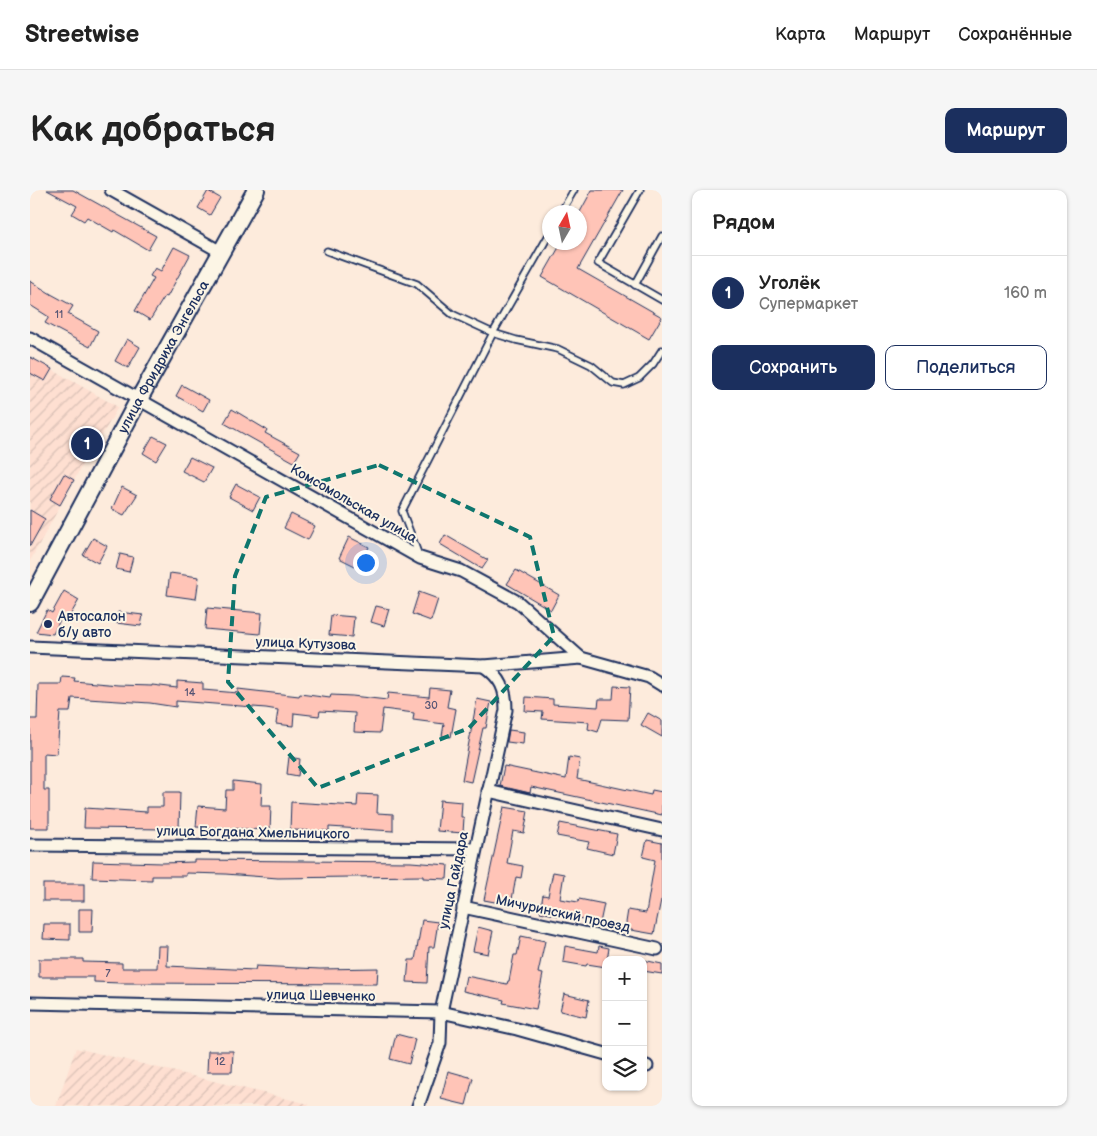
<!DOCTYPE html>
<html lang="ru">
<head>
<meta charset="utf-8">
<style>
  :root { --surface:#fff; --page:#f6f6f6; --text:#222; --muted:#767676; --line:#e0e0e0; --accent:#1b2f5e }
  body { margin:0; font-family:"Balsamiq Sans",sans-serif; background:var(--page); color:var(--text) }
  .controls { position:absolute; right:15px; bottom:15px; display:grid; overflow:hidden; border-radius:10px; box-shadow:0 1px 4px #0004 }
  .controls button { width:45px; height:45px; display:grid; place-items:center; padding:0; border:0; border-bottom:1px solid var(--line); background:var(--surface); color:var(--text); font:25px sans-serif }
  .compass { position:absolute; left:512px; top:15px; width:45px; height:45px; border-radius:50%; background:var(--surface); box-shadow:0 1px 4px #0004; rotate:9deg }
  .you { position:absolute; left:335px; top:372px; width:18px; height:18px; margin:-12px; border:4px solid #fff; border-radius:50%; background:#1a73e8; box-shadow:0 0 0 8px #1a73e833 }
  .badge { display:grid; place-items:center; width:32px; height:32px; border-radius:50%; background:var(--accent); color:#fff; font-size:16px; font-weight:700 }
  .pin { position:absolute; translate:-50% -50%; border:2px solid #fff; box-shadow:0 1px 5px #0006 }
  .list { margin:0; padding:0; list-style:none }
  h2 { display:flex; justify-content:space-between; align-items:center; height:65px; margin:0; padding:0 20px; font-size:21px }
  h2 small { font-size:16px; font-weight:400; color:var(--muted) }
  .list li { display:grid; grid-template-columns:32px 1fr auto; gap:15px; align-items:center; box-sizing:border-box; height:75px; padding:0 20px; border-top:1px solid var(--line) }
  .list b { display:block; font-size:19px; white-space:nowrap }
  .list p { margin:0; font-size:16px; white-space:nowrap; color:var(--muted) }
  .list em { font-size:16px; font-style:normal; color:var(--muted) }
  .actions { display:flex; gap:10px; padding:15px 20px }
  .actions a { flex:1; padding:11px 0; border:1px solid var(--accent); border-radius:10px; text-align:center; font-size:18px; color:var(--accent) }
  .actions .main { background:var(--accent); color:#fff }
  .icon { flex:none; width:28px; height:28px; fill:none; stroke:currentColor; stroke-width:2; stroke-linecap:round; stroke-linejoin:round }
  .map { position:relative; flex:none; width:632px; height:916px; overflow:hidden; border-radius:10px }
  header { display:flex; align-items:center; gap:30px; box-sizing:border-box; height:70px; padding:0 25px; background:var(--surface); border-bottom:1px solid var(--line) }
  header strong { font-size:24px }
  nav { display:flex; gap:28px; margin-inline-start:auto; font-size:18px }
  .intro { display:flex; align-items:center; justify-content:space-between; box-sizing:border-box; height:120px; padding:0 30px }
  h1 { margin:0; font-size:35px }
  .button { padding:12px 22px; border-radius:10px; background:var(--accent); color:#fff; font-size:18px; font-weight:700 }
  main { display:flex; gap:30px; padding:0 30px }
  aside { flex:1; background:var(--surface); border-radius:10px; box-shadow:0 1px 4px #0004 }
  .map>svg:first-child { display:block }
</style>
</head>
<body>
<header>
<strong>Streetwise</strong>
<nav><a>Карта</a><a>Маршрут</a><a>Сохранённые</a></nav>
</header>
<div class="intro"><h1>Как добраться</h1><a class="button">Маршрут</a></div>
<main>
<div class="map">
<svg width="632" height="916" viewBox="0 0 632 916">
  <defs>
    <pattern id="industrial-furrows" width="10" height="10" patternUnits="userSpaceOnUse" patternTransform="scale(1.25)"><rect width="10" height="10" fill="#fedfd1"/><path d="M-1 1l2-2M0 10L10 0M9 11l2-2" fill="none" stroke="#d9c0b6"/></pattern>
  </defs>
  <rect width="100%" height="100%" fill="#fdebdc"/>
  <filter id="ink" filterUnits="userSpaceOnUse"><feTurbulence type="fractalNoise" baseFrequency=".02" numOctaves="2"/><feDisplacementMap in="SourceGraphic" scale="10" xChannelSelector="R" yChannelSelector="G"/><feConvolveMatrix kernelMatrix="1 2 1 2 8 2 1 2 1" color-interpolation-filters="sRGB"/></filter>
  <g filter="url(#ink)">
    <g fill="url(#industrial-furrows)">
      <path d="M0,167L88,217L70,249L67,248L0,371Z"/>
      <path d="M46,858L279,914L278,916H26Z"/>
    </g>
    <g fill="#ffc4b7" stroke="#1b2f5e">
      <path d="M17,0H43L126,46L118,60L84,40L83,42L57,27L54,31L42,24L47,16Z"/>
      <path d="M562,0H593L548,79L632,127L619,149L512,87L532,52H550V22Z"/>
      <path d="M178,1L190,8L180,25L168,18Z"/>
      <path d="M144,57L160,65L137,107L135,106L120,130L105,121L124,88L120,86L125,78L131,81Z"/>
      <path d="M0,91L21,104L43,116L38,124L68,141L60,157L15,133L19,127L0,115Z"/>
      <path d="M97,149L110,157L98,178L85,171Z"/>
      <path d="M0,167L22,179L15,191L0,183Z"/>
      <path d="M152,195L179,210L173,221L146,206Z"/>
      <path d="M202,219L237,240L235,243L270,262L264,272L194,233Z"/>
      <path d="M56,241L68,248L57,267L45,260Z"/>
      <path d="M123,246L137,253L126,271L113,263Z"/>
      <path d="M160,267L182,278L174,292L152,281Z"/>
      <path d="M34,284L44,290L30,315L20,309Z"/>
      <path d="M206,294L230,307L223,320L199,307Z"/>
      <path d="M92,297L107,305L94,325L82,319Z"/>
      <path d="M0,320L15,329L0,356Z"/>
      <path d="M261,324L285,336L278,350L254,338Z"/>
      <path d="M415,345L458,370L452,379L410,354Z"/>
      <path d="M319,347L339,357L329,378L309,368Z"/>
      <path d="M63,348L77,356L68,373L53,365Z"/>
      <path d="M90,364L103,367L99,382L86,379Z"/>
      <path d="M486,380L529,405L521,420L477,394Z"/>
      <path d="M140,383L169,387L166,409L137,405Z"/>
      <path d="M34,401L49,410L38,429L32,426L23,444L6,442L17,420L22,423Z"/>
      <path d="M389,402L408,409L401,431L382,424Z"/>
      <path d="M346,416L359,419L354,436L341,432Z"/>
      <path d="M177,418L232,423L230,444L175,439Z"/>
      <path d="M88,422L113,425L111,436L86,433Z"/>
      <path d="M301,425L324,427L322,447L299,445Z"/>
      <path d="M32,487L45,488L44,491L88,495L122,496V495L147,498V491L173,493V500L208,503V499L269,506L270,504L300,508L301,505L322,506L357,510L358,503L399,507L400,498L420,500L417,517L426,519L421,547L412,546L414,534L383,530L384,523L353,519L350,543L324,542L325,523L290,521L289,526L264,523L263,536L246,534L248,520L236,518L146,511V517L120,513L42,508L40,522H30L27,564L14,563V600H19V638H0V529H7L8,494H31Z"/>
      <path d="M584,496L600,497L598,530L572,529L568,542L558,539L559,532L512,529L513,522L495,521L496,507L523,509V514L568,517L569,509H583Z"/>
      <path d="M447,509L461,512L456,538H453L441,592L432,590Z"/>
      <path d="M618,523L632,531V547L611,535Z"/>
      <path d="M479,540L494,542L493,554L477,552Z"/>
      <path d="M259,567L270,569L268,586L257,584Z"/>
      <path d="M539,567L550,569L547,589L621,605L622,600L632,602V625L501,597L500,603L470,596L474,576L536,589Z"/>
      <path d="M203,591L232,594L231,616H241L240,640L166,637L168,616L195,618L196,600H203Z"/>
      <path d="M133,602H150L149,638L136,636V639L54,638L55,618L117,622V617H133Z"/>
      <path d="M328,604L348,605L347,623L363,624V641L299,637V641L260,640L261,612L327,616Z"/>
      <path d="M410,610L432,612L431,627H434L433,643L407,641Z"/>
      <path d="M474,617L498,621L494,643L483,641L477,673L493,676L491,688L486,687L481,715L454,710Z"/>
      <path d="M530,633L587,644L583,664L557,658L559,652L527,646Z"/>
      <path d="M617,650L632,653V710H631L624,744L595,739L598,720L616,723L625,670L613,667Z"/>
      <path d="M164,670L381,672L418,675L417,689L393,688V686L248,688L195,684L156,683V686H122V690L62,688L63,671L132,673L164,672Z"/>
      <path d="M523,682L534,684L530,709L548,712L549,709L574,714L570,733L535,725V727L510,722L513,705L518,706Z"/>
      <rect x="13" y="694" width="41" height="17"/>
      <path d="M49,719H63L62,742H49Z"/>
      <path d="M392,730L408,732L404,757H399L397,793L377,792L379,770H385Z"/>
      <path d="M14,734H40V750L13,749Z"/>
      <path d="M448,737L463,741L458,764L443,761Z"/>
      <path d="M491,746L515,751L508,783L513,784L506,819L473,813L474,810L433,801L436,786L477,794L478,791H479L484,765H487Z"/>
      <path d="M128,756H138L137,776L225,780L226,776L290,779L348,778L347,794L91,793L64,792V787H9V769H53V772L92,773V778H127Z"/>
      <path d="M535,756L568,762L569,756L579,758L576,777L557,774L556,776L533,772Z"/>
      <path d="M613,770L632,774V784L613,781Z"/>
      <path d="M534,804L559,810L556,827L530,821Z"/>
      <path d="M366,844L385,849L379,874L360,869Z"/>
      <path d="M178,861H203L202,882H177Z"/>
      <path d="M418,881L443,888L436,915L411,909Z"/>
    </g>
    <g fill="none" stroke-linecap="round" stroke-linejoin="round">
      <g stroke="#1b2f5e" stroke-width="9">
        <g id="service">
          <path d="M610,0L568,73L632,110"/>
          <path d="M531,22L544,0"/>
          <path d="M297,61L387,94L422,124L463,143L486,150L528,159L561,175L583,193L594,195L609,188L623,174L632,160"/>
          <path d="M605,95L632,46"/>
          <path d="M389,366L372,321L463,143L520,43"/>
        </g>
      </g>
      <g stroke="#1b2f5e" stroke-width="15">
        <g id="minor">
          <path d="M81,0L191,62"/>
          <path d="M0,148L390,368L431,381L488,412L551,468L619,487L632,495"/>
          <path d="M0,457L454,476L551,468"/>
          <path d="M458,601L632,640"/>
          <path d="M0,655L445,659"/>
          <path d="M433,717L627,759"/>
          <path d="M0,813L411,822L487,839L576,864"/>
          <path d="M613,875L617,876"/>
          <path d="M388,916L410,853L411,822L476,520C476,499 471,488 454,476"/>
        </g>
      </g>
      <g stroke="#1b2f5e" stroke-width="20">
        <g id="secondary">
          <path id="s1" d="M0,413L109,209L226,0"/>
        </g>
      </g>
      <use href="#service" stroke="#fcf5e5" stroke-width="5.5"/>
      <use href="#minor" stroke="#fcf5e5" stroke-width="11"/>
      <use href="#secondary" stroke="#fcf5e5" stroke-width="16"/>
    </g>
  </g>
  <path fill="none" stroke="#0f766e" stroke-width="4" stroke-dasharray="10 6" stroke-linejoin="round" d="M349,275L500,347L524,446L439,538L288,598L198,492L205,386L236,307Z"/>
  <circle fill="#1b2f5e" stroke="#fcf5e5" stroke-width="2" cx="18" cy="434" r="5"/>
  <g text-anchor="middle" stroke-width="4" stroke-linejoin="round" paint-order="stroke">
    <g font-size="11" fill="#545474">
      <text x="29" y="128">11</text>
      <text x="160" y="506">14</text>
      <text x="401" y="519">30</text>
      <text x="78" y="787">7</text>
      <text x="190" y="875">12</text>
    </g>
    <g font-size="14" fill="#1b2f5e" stroke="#fcf5e5">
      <text dy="5" stroke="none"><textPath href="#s1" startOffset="280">улица Фридриха Энгельса</textPath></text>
      <text transform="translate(324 313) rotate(30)" y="5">Комсомольская улица</text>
      <text transform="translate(276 453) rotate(2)" y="5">улица Кутузова</text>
      <text transform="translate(223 642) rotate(1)" y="5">улица Богдана Хмельницкого</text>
      <text transform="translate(423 690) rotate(-78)" y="5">улица Гайдара</text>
      <text transform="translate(533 723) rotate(12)" y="5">Мичуринский проезд</text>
      <text transform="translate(291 805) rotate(1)" y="5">улица Шевченко</text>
    </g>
    <g font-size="14" fill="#1b2f5e" stroke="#fcf5e5" text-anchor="start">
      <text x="28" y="431">Автосалон<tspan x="28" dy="16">б/у авто</tspan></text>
    </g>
  </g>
</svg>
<div class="controls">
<button>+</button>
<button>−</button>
<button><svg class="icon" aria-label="layers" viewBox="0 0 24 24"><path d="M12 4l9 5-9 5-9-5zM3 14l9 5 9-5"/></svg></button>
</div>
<svg class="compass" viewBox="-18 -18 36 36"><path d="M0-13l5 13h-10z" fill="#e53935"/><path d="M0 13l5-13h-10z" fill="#767676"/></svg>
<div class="you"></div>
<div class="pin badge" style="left:57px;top:254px">1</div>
</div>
<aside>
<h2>Рядом<small></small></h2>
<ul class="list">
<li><span class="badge">1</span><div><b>Уголёк</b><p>Супермаркет</p></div><em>160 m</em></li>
</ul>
<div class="actions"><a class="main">Сохранить</a><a>Поделиться</a></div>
</aside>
</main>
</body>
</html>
